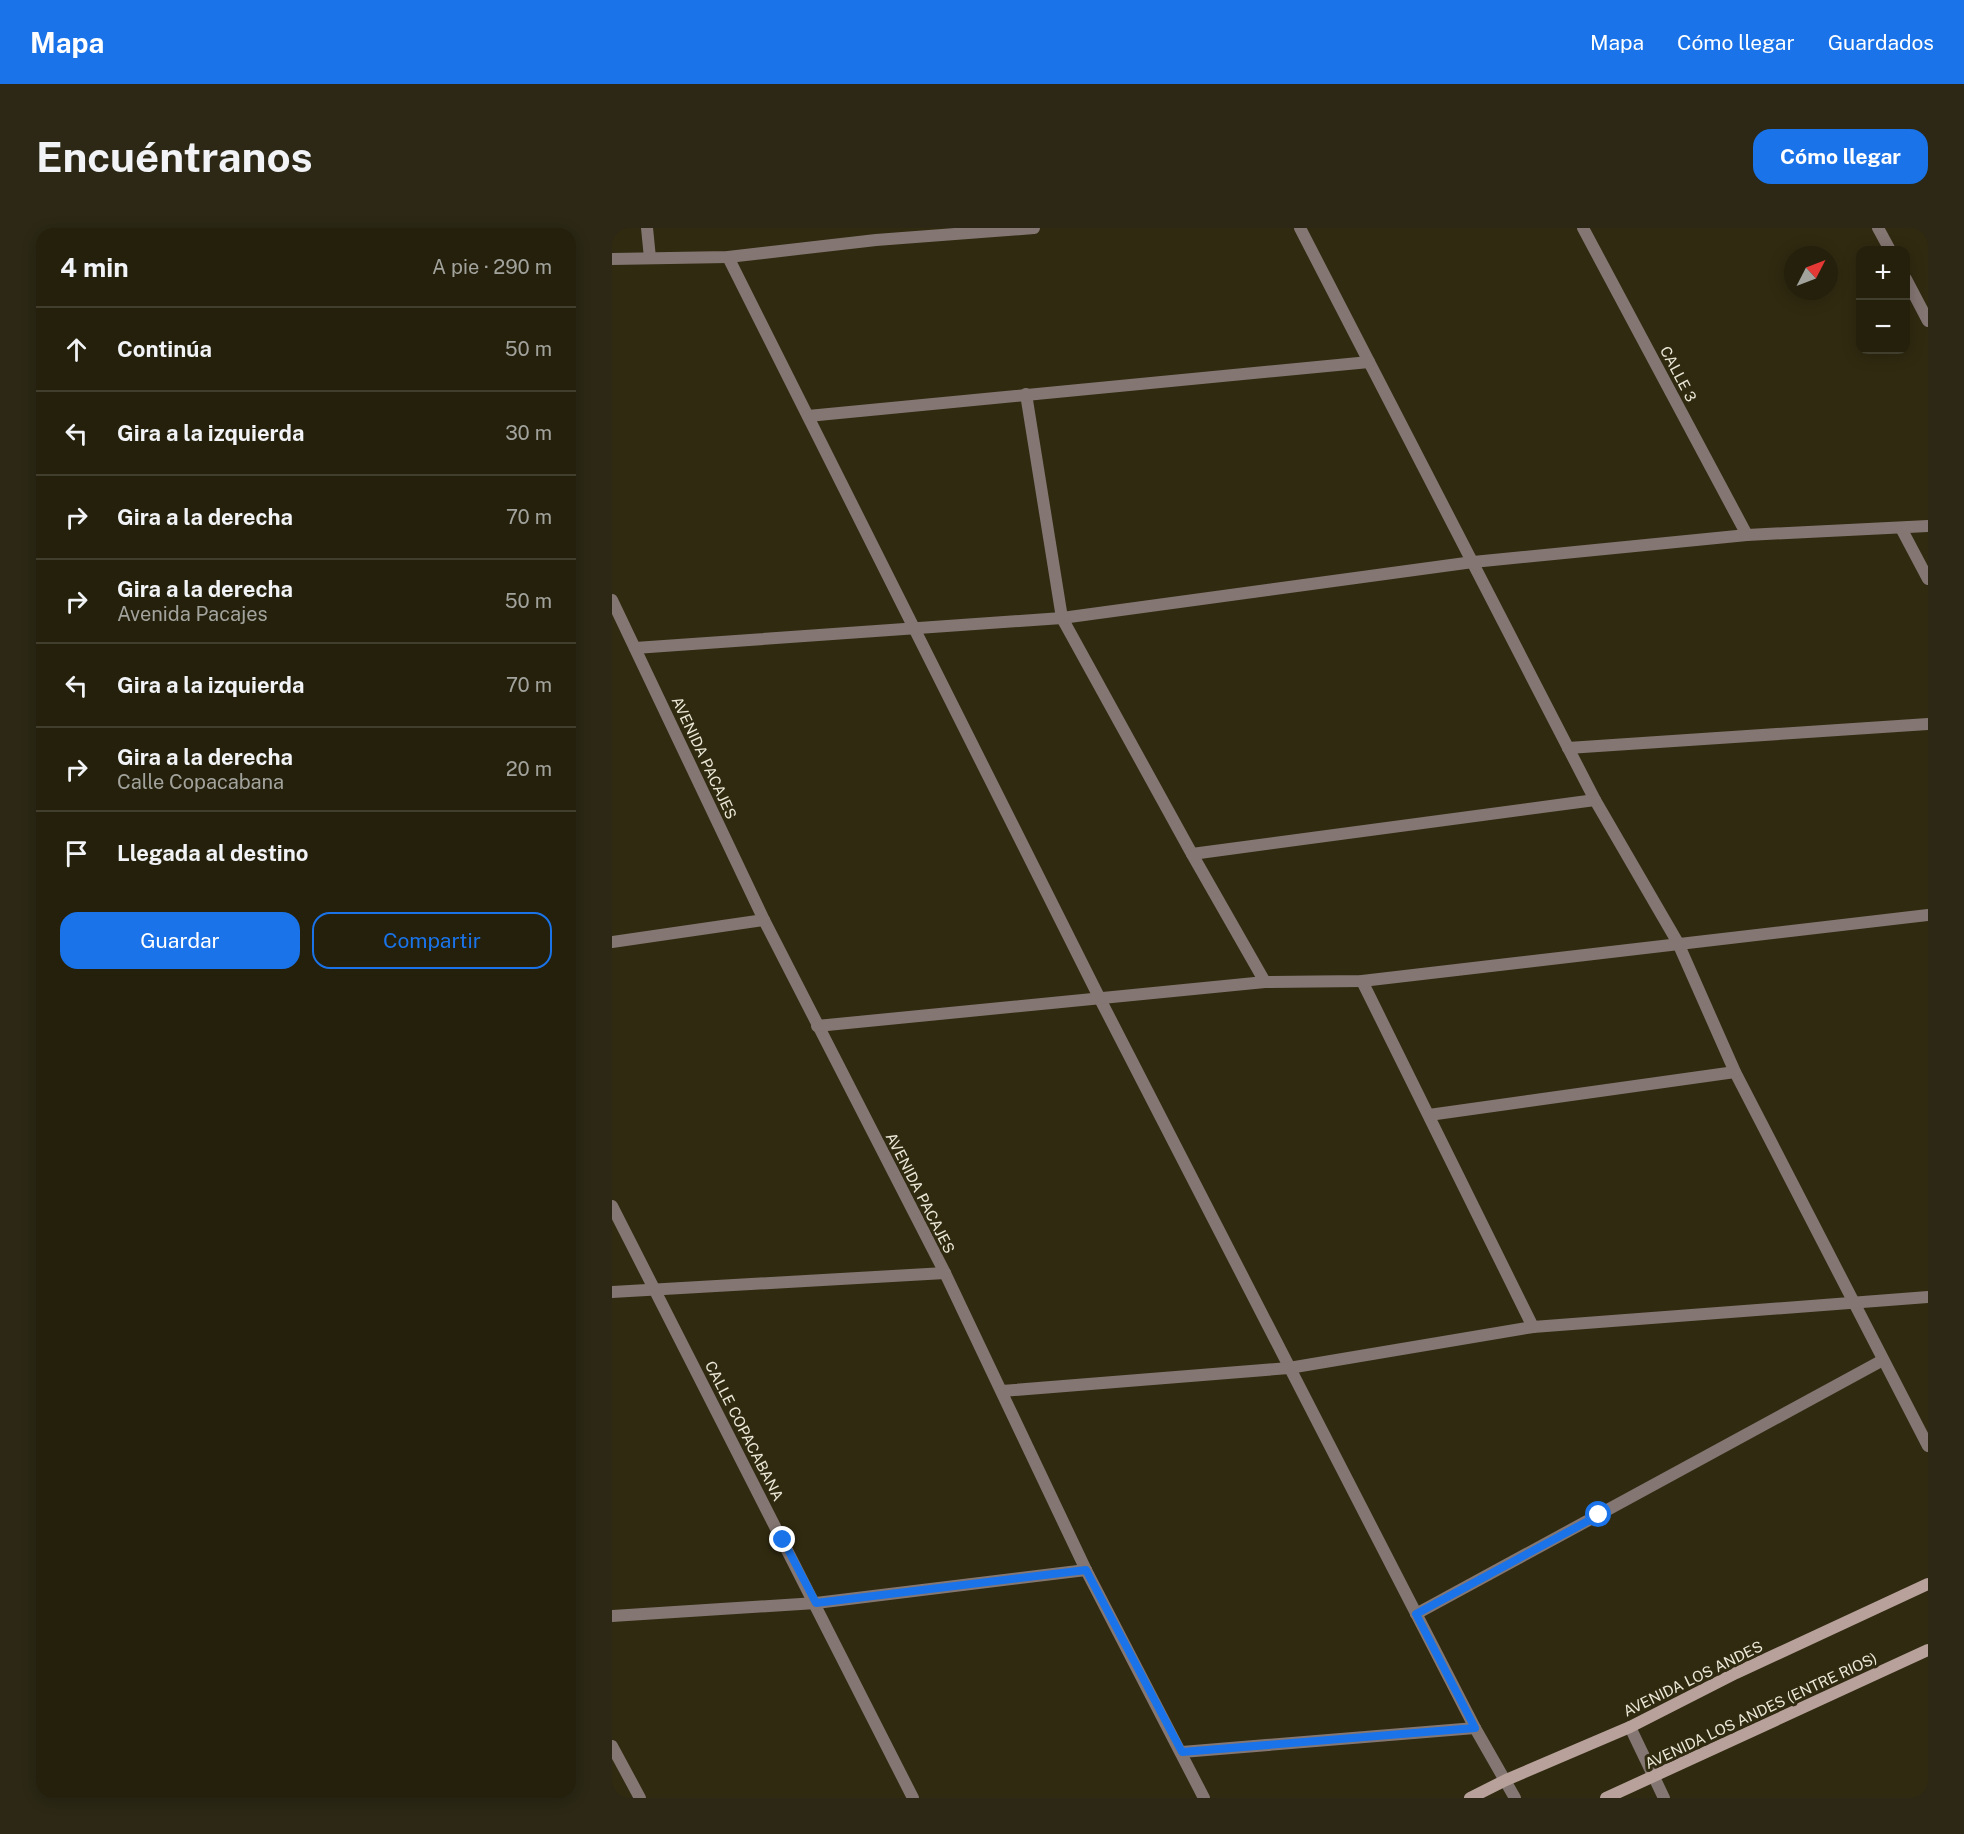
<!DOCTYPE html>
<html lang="es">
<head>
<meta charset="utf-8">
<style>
  :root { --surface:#24200c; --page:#2c2815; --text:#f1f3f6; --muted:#a3a39d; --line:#413e2d; --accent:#1a73e8 }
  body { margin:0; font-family:"Public Sans",sans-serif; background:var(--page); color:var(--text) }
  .controls { position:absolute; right:18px; top:18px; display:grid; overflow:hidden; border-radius:12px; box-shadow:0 3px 15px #0003 }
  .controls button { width:54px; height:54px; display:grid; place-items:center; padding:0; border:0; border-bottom:2px solid var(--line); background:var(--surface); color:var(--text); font:30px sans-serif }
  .compass { position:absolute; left:1172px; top:18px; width:54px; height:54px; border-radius:50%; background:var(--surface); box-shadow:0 3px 15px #0003; rotate:48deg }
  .stop { position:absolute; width:18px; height:18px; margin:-14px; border:4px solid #1a73e8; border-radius:50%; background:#fff }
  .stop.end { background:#1a73e8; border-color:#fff; box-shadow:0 2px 6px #0008 }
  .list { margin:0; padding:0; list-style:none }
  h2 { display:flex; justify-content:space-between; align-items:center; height:78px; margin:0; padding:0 24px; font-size:26px }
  h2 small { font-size:20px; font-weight:400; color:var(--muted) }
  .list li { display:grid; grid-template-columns:39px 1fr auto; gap:18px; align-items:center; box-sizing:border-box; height:84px; padding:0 24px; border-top:2px solid var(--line) }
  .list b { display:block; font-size:22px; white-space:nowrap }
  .list p { margin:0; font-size:20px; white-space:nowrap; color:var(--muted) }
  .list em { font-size:20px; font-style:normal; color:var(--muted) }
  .actions { display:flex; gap:12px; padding:18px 24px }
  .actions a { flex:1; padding:14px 0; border:2px solid var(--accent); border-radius:18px; text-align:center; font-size:21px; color:var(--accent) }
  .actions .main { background:var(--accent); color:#fff }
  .icon { flex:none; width:33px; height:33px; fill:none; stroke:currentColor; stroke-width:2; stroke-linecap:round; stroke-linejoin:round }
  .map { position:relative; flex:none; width:1316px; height:1570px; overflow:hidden; border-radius:18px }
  header { display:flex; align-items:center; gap:36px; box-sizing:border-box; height:84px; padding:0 30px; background:var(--accent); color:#fff }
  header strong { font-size:28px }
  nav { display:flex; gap:33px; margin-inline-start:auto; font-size:21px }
  .intro { display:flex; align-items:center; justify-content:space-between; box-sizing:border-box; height:144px; padding:0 36px }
  h1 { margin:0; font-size:42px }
  .button { padding:15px 27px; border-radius:18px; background:var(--accent); color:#fff; font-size:21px; font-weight:700 }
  main { display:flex; gap:36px; padding:0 36px }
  aside { flex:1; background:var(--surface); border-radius:18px; box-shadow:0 3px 15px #0003 }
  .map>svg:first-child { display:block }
</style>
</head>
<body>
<header>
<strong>Mapa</strong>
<nav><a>Mapa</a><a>Cómo llegar</a><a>Guardados</a></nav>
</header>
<div class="intro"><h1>Encuéntranos</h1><a class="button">Cómo llegar</a></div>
<main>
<aside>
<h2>4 min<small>A pie · 290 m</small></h2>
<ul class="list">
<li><svg class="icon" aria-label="ahead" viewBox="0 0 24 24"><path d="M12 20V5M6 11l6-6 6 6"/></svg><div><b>Continúa</b></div><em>50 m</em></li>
<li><svg class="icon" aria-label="left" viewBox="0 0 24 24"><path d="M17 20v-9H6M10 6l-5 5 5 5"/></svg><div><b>Gira a la izquierda</b></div><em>30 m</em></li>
<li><svg class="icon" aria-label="right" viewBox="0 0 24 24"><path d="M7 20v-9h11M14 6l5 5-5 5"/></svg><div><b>Gira a la derecha</b></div><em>70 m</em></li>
<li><svg class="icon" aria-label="right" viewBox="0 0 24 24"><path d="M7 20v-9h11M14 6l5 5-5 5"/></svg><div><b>Gira a la derecha</b><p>Avenida Pacajes</p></div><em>50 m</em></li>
<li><svg class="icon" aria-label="left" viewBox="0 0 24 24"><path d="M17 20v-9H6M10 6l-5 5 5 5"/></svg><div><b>Gira a la izquierda</b></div><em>70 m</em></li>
<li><svg class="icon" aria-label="right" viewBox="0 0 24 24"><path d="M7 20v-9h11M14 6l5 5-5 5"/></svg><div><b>Gira a la derecha</b><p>Calle Copacabana</p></div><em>20 m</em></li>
<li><svg class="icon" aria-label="arrive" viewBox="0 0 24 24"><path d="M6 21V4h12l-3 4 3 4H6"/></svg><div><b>Llegada al destino</b></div></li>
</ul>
<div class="actions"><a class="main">Guardar</a><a>Compartir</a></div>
</aside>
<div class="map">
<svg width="1316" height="1570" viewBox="0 0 1316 1570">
  <rect width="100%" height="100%" fill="#302a10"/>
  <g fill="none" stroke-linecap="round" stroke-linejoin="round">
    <g stroke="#847672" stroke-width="12">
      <path d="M35,0L38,30"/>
      <path d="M688,0L983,572L1066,715L1123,844L1316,1218"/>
      <path d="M971,0L1135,307"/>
      <path d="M1266,0L1278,22"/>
      <path d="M116,29L488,771L863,1500L903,1570"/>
      <path d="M0,31L116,29L264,12L422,0"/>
      <path d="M1294,51L1316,93"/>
      <path d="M414,166L450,390L580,626L653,754"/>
      <path d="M196,188L757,134"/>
      <path d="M1289,300L1316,351"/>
      <path d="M0,372L152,692L333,1045L474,1342L592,1570"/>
      <path d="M23,420L450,390L861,334L1135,307L1316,298"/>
      <path d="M956,520L1316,496"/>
      <path d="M580,626L983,572"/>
      <path d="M0,714L152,692"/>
      <path d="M750,753L921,1099"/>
      <path d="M205,798L653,754L750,753L1316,687"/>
      <path d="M817,887L1123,844"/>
      <path d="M0,978L301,1570"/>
      <path d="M0,1064L333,1045"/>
      <path d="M390,1163L677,1140L921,1099L1316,1069"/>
      <path d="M804,1386L1271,1132"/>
      <path d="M0,1388L204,1375L474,1342"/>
      <path d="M1018,1499L1052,1570"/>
      <path d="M0,1518L28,1570"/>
      <path d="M570,1524L863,1500"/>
    </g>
    <g stroke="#b7a19a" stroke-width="12">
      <path d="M858,1570L894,1552L1018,1499L1124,1445L1316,1356"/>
      <path d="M994,1570L1316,1422"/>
    </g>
  </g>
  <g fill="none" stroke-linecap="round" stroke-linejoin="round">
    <path stroke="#1a73e8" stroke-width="8" d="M171,1312L204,1375L474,1342L570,1524L863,1500L804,1386L987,1287"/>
  </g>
  <g text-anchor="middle" stroke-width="6" stroke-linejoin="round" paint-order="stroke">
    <g font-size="15" fill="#ebe8d8" stroke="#302a10">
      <text transform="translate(1066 146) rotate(62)" y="5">CALLE 3</text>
      <text transform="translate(92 530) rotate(65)" y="5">AVENIDA PACAJES</text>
      <text transform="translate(308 965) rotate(63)" y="5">AVENIDA PACAJES</text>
      <text transform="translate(132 1203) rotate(63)" y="5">CALLE COPACABANA</text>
      <text transform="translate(1081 1451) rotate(-26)" y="5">AVENIDA LOS ANDES</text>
      <text transform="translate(1149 1483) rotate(-25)" y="5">AVENIDA LOS ANDES (ENTRE RIOS)</text>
    </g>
  </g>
</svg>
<div class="controls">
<button>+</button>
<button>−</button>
</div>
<svg class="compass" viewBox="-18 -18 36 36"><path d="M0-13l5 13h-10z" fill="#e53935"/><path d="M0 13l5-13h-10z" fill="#a3a39d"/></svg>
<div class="stop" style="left:987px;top:1287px"></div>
<div class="stop end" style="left:171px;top:1312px"></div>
</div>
</main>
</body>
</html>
